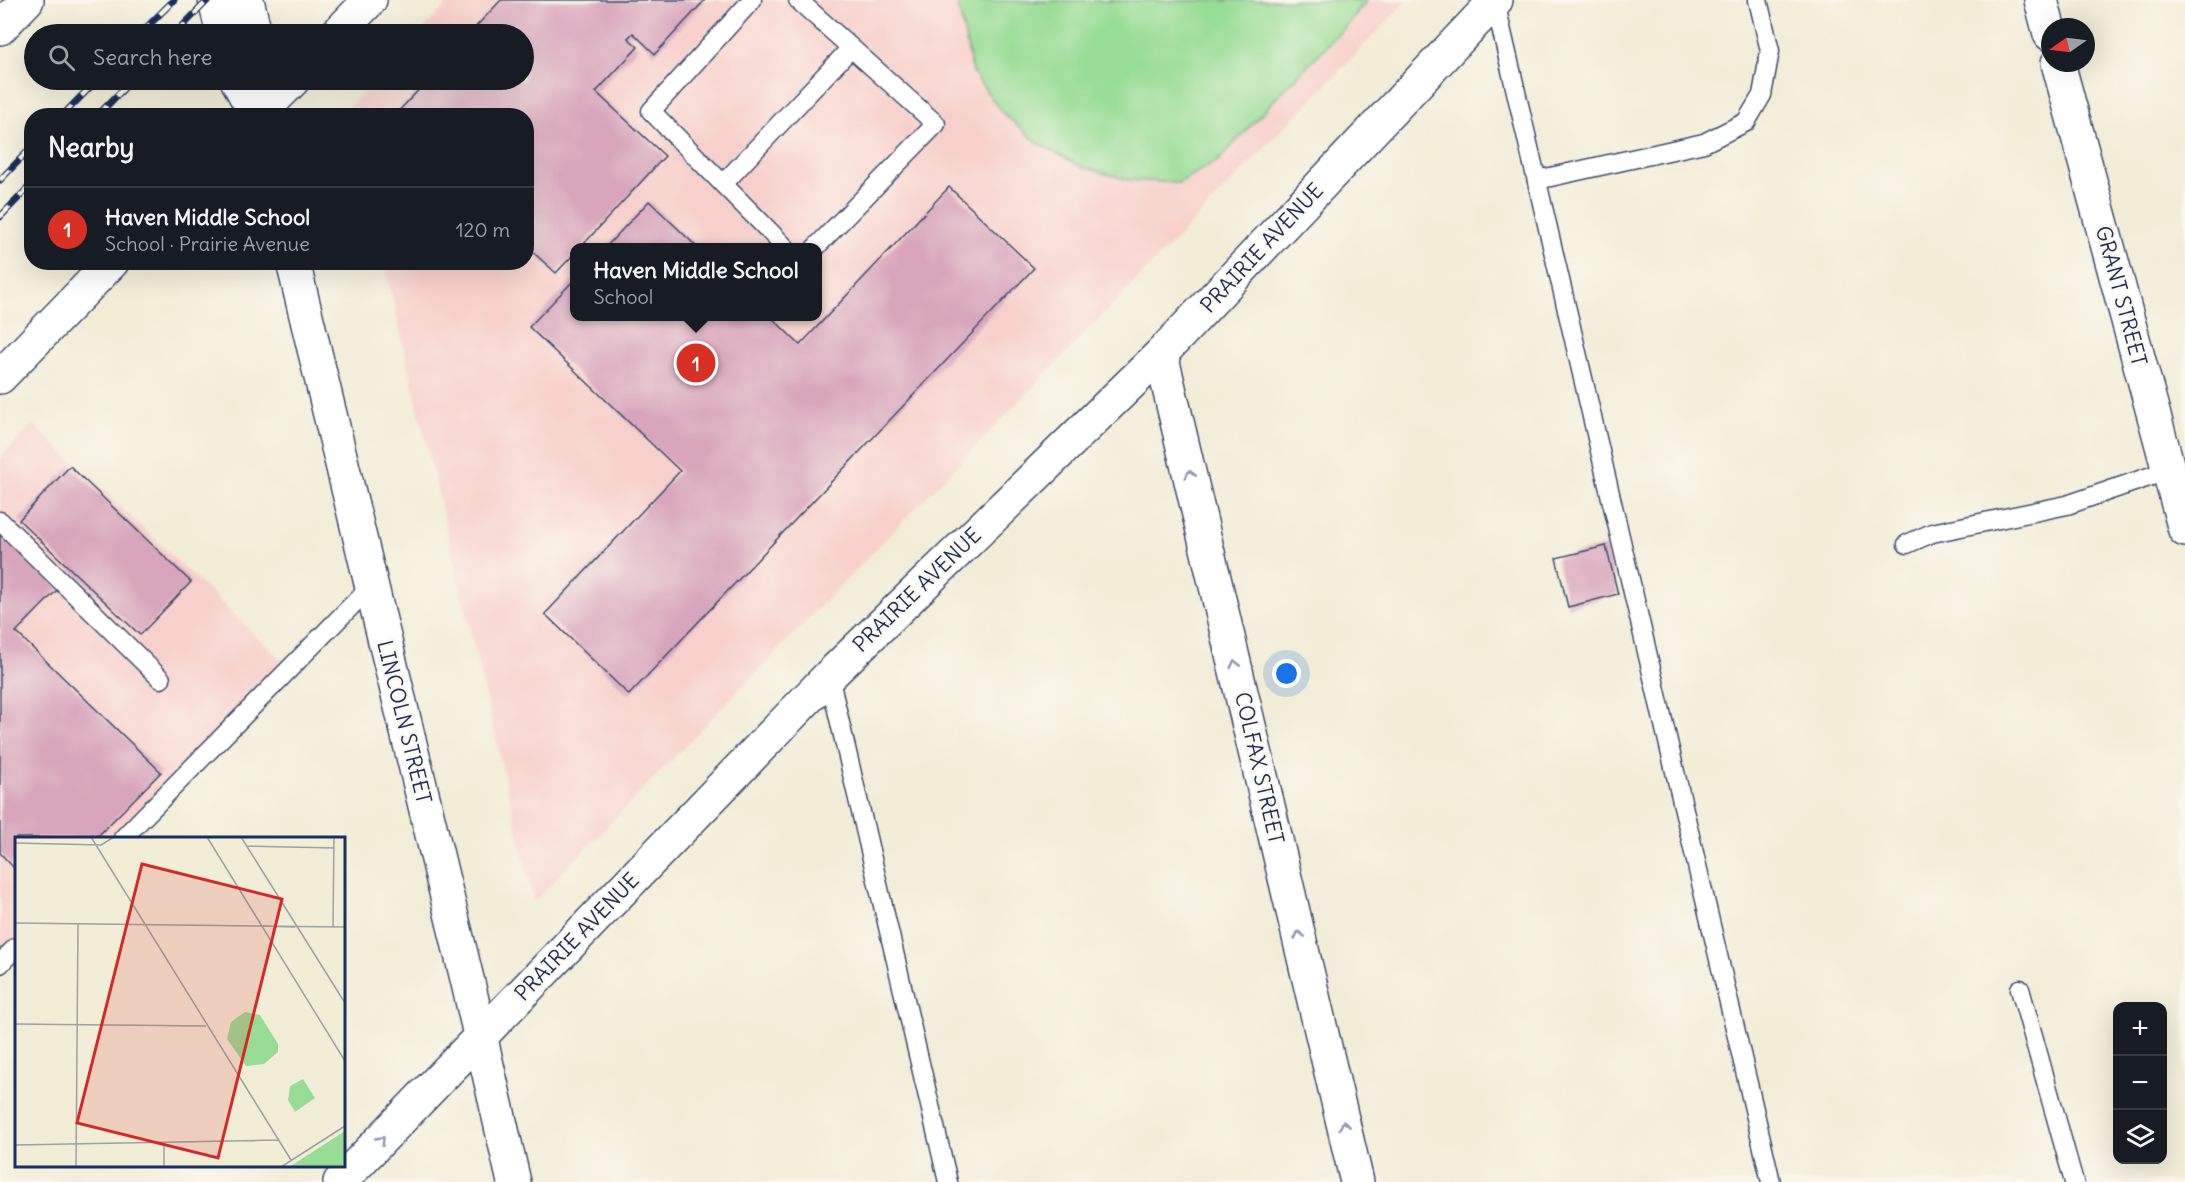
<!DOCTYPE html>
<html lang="en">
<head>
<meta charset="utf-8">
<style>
  :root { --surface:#171b24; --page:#20242c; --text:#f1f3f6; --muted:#9ea1a6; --line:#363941; --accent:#d93025 }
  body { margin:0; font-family:Delius,sans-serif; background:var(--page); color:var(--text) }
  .controls { position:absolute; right:18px; bottom:18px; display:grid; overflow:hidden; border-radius:12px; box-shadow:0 6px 24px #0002 }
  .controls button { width:54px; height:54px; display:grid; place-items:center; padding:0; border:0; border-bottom:2px solid var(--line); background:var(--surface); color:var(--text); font:30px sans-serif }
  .compass { position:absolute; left:2041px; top:18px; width:54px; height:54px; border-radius:50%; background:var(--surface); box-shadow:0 6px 24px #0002; rotate:256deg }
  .you { position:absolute; left:1287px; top:674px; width:21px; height:21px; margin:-15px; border:4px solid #fff; border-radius:50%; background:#1a73e8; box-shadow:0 0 0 9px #1a73e833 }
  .badge { display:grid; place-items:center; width:39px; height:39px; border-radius:50%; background:var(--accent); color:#fff; font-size:20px; font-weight:700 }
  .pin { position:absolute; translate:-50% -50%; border:3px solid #fff; box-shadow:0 2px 6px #0006 }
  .popup { position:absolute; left:570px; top:243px; width:252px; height:78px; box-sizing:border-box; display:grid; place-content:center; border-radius:12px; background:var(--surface); filter:drop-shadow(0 2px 4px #0005); font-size:20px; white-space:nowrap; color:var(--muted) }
  .popup b { font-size:22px; color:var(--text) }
  .popup::after { content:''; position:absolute; left:50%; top:100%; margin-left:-12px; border:12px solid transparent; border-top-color:var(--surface) }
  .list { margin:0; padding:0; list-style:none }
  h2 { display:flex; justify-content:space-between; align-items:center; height:78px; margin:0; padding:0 24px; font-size:26px }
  h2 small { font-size:20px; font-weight:400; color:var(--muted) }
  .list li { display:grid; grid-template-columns:39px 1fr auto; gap:18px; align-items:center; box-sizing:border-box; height:84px; padding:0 24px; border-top:2px solid var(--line) }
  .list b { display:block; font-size:22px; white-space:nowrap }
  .list p { margin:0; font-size:20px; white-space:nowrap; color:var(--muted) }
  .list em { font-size:20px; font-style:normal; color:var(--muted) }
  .icon { flex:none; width:33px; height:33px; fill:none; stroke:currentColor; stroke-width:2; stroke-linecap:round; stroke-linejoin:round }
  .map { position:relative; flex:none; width:2185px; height:1182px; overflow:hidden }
  .search { position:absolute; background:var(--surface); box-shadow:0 6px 24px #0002; left:24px; top:24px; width:510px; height:66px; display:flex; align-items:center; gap:15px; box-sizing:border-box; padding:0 21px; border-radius:33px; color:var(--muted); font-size:22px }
  .panel { position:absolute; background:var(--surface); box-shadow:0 6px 24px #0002; left:24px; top:108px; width:510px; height:162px; border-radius:24px }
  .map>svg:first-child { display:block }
</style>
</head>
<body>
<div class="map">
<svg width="2185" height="1182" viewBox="0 0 2185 1182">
  <rect width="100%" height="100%" fill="#fbf7ec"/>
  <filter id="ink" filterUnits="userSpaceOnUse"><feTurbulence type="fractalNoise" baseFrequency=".0167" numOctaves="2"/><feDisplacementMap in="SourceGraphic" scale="12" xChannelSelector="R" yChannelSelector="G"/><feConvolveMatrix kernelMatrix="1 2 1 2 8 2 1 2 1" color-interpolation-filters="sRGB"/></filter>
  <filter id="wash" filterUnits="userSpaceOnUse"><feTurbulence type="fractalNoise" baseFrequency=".008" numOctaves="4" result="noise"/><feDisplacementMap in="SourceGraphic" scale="24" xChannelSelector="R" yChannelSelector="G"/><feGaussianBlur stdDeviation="1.35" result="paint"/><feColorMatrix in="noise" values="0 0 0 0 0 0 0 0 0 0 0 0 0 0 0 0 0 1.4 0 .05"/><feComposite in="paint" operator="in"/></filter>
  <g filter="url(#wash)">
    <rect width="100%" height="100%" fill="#f2edd7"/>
    <g fill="#f7d0cb" fill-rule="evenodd">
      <path d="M451,0H1408L534,902L384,263L526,262V116H350L348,108L375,80H524V34H418ZM574,248H818V316H574Z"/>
      <path d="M33,424L293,671L131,838H16V957L0,974V458Z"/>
    </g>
    <path fill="#98dd95" stroke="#5a867a" stroke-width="1.5" d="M1367,0L1350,22L1277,97L1219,160L1178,183L1129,180L1082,167L1039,144L1002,112L973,73L957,1Z"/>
    <g id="blocks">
      <g fill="#d8a5bc">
        <path d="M501,0H705L655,54L633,33L628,38L638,47L596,92L665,156L580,248H574V254L556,273L526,246V116H394L428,80H524V34H469Z"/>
        <path d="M949,187L1034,268L629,695L545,614L680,471L529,327L574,280V316H770L800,345Z"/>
        <path d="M649,201L698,248H605Z"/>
        <path d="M70,466L191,582L140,635L19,520Z"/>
        <path d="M0,533L59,588L16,632L161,772L96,838H16V870L0,853Z"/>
        <path d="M1606,546L1618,594L1568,607L1556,558Z"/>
      </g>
    </g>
  </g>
  <g filter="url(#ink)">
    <use href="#blocks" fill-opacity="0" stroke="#3b4c70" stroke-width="1.5"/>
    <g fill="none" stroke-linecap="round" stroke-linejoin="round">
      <g stroke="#3b4c70" stroke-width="21">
        <g id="lane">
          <path d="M752,0L651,111L786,248"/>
          <path d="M798,0L936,124L815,248"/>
          <path d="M1495,2L1771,1182"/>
          <path d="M1537,180L1704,143L1746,122L1762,95L1770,51L1758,0"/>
          <path d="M723,184L851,48"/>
          <path d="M0,521L161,679"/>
          <path d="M1907,544L1932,533L2067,505L2169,470"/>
          <path d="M829,676L948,1182"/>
          <path d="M123,838L371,586"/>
          <path d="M0,964L16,947"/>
          <path d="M2020,989L2074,1182"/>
        </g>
      </g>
      <g stroke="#3b4c70" stroke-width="36">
        <g id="street">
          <path d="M2041,0L2050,34"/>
          <path d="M0,28L27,0"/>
          <path d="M2058,63L2185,530"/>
          <path d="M293,262L468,983L514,1182"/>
          <path d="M1161,354L1357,1182"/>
          <path d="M340,1182L829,676L1161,354L1496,0"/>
        </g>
      </g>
      <g stroke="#3b4c70" stroke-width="36">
        <g id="secondary">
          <path d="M215,0L223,34"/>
          <path d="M247,0L255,34"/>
          <path d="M337,34L370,0"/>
          <path d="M237,80L257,116"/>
          <path d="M257,116L293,80"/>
          <path d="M0,377L112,262"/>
        </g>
      </g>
      <use href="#lane" stroke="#fff" stroke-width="18"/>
      <use href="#street" stroke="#fff" stroke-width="33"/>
      <use href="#secondary" stroke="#fff" stroke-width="33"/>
      <g stroke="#1b2f5e" stroke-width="7">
        <g id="rail">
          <path d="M140,34L174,0"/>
          <path d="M175,34L208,0"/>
          <path d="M62,116L97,80"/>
          <path d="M97,116L132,80"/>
          <path d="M0,180L32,147"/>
          <path d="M0,217L32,184"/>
        </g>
      </g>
      <use href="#rail" stroke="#fbf7ec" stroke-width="4.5" stroke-dasharray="14" stroke-linecap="butt"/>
    </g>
    <defs><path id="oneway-chevron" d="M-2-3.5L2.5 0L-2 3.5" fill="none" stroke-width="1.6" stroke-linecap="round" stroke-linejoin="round" transform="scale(1.5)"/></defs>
    <g stroke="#8d97ae">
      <use href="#oneway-chevron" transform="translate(1190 474) rotate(-103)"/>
      <use href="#oneway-chevron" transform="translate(1235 664) rotate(-103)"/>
      <use href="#oneway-chevron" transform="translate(1299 935) rotate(-103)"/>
      <use href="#oneway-chevron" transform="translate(1344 1125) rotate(-103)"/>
      <use href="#oneway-chevron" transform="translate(381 1140) rotate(-46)"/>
    </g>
  </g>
  <g text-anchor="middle" stroke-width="4.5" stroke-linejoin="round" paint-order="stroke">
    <g font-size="21" fill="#1b2f5e" stroke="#fbf7ec">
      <text transform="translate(1262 248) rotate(-47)" y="7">PRAIRIE AVENUE</text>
      <text transform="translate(2121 296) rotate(75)" y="7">GRANT STREET</text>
      <text transform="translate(917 590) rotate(-44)" y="7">PRAIRIE AVENUE</text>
      <text transform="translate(404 722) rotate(76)" y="7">LINCOLN STREET</text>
      <text transform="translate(1259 768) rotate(77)" y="7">COLFAX STREET</text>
      <text transform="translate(577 937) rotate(-46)" y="7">PRAIRIE AVENUE</text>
    </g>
  </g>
  <g transform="translate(15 837)">
    <rect width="330" height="330" fill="#f2edd7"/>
    <path d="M230,175L245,178L263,207V215L249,227L231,229L212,202L216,185ZM288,242L300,261L280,275L273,263L275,249ZM330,294V330H274Z" fill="#98dd95"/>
    <path fill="none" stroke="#9ca1a7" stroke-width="1.5" d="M76,0L276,323M192,0L330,224M226,0L330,166M0,6L86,8L99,0M232,9L319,11M0,86L330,90M248,89L280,90M318,90L319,0M0,187L191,189M0,308L264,303M61,330L63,87M149,330V305M266,330L330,289"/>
    <path fill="#d62828" fill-opacity="0.15" stroke="#d62828" stroke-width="3" d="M127,27L267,62L203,321L62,286Z"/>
    <rect width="330" height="330" fill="none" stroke="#1b2f5e" stroke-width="3"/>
  </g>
</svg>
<div class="controls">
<button>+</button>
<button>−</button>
<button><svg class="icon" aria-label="layers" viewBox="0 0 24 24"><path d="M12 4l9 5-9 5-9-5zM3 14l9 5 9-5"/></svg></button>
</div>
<svg class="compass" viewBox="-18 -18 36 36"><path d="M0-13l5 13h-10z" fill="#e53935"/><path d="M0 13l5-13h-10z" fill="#9ea1a6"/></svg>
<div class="you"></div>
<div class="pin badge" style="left:696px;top:363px">1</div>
<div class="popup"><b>Haven Middle School</b>School</div>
<div class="search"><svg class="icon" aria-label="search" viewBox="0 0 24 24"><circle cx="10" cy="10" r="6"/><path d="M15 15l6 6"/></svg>Search here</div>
<section class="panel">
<h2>Nearby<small></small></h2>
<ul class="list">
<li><span class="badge">1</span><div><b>Haven Middle School</b><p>School · Prairie Avenue</p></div><em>120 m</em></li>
</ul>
</section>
</div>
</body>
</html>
